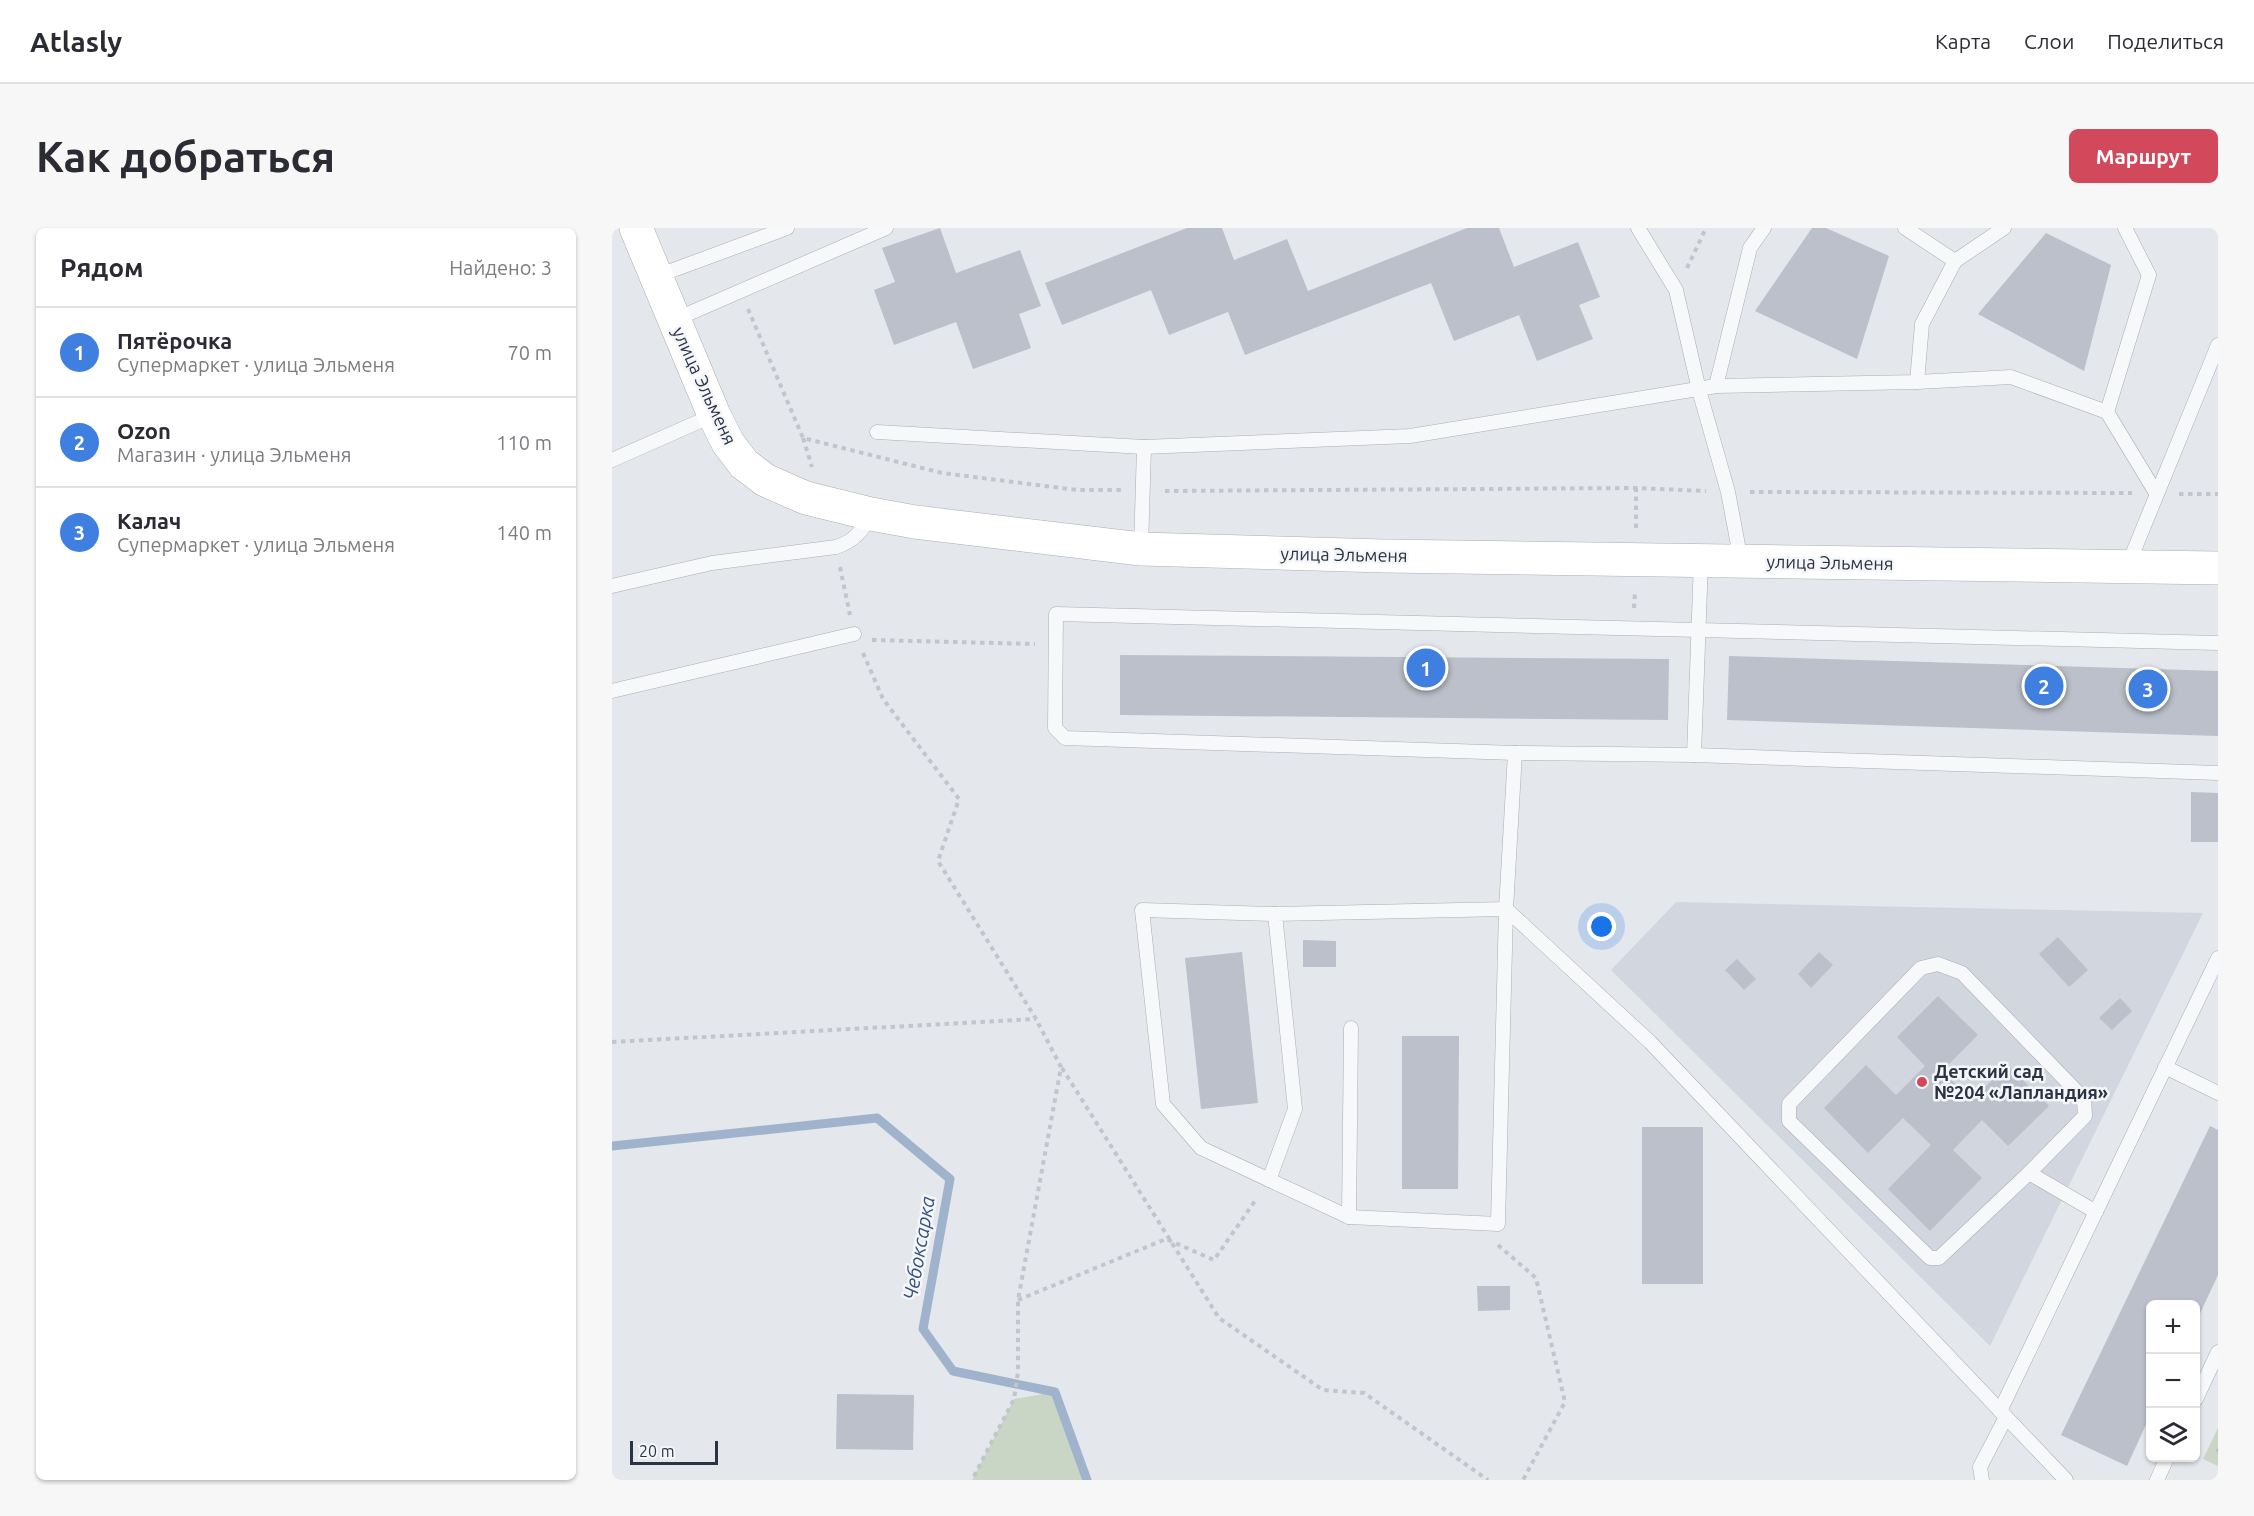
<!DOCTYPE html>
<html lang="ru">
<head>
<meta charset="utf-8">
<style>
  :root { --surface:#fff; --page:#f7f7f7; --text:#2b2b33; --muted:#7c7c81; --line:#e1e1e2; --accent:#d1495b }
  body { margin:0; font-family:Ubuntu,sans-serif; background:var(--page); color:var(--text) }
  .controls { position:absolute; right:18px; bottom:18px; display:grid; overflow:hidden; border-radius:9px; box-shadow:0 2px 4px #0004 }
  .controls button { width:54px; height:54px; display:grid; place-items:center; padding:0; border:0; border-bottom:2px solid var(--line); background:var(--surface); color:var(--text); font:30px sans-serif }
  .scale { position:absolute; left:18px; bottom:15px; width:88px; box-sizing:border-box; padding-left:6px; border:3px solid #2b3445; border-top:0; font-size:16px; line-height:21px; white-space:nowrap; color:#2b3445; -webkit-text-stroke:4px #f4f6f9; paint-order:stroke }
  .you { position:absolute; left:990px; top:699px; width:21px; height:21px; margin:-15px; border:4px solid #fff; border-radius:50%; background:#1a73e8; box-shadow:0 0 0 9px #1a73e833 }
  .badge { display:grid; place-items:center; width:39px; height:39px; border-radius:50%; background:var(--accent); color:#fff; font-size:20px; font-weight:700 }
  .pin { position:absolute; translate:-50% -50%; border:3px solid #fff; box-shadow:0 2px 6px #0006 }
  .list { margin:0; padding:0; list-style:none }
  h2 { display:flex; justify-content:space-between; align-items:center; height:78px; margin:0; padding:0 24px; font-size:26px }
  h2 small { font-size:20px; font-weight:400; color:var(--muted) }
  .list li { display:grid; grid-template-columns:39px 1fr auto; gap:18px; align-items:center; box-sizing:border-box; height:90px; padding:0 24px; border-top:2px solid var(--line) }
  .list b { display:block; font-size:22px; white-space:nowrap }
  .list p { margin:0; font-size:20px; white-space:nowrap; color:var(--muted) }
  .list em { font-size:20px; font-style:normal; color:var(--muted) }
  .icon { flex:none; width:33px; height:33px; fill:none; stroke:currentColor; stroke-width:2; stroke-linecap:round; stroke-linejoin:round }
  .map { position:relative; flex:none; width:1606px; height:1252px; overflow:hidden; border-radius:9px }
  header { display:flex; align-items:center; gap:36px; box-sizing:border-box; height:84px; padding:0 30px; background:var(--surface); border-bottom:2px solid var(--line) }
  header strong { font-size:28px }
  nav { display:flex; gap:33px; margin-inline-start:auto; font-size:21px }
  .intro { display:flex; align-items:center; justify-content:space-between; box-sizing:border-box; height:144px; padding:0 36px }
  h1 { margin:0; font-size:42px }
  .button { padding:15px 27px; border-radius:9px; background:var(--accent); color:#fff; font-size:21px; font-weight:700 }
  main { display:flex; gap:36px; padding:0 36px }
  aside { flex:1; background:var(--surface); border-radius:9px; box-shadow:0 2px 4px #0004 }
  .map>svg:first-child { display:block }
</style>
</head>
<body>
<header>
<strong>Atlasly</strong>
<nav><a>Карта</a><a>Слои</a><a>Поделиться</a></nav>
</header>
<div class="intro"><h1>Как добраться</h1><a class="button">Маршрут</a></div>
<main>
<aside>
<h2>Рядом<small>Найдено: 3</small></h2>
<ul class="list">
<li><span class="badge" style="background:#3f7fe0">1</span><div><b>Пятёрочка</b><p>Супермаркет · улица Эльменя</p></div><em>70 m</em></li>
<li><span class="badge" style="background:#3f7fe0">2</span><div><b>Ozon</b><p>Магазин · улица Эльменя</p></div><em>110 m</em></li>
<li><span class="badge" style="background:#3f7fe0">3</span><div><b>Калач</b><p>Супермаркет · улица Эльменя</p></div><em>140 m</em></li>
</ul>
</aside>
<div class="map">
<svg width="1606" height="1252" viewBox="0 0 1606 1252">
  <defs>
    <pattern id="grass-tufts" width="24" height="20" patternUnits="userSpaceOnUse" patternTransform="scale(1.5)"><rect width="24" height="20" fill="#c9d6c5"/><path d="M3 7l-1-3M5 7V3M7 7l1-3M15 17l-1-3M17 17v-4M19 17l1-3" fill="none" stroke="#adb8ab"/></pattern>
  </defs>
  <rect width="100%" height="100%" fill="#e4e7ec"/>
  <path fill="#d2d6de" d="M1064,674L1591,685L1378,1118L999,742Z"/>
  <path fill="url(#grass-tufts)" d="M1606,1200V1238L1591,1231Z"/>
  <path fill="#c9d6c5" d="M443,1164L475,1252H360L402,1171Z"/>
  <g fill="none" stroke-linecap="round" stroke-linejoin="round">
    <path stroke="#9fb4cc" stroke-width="9" d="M0,918L265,890L338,951L311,1101L341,1143L443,1164L475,1252"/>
  </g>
  <g fill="#bbc0ca">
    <path d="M328,0L344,45L408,22L429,78L407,86L419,120L361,141L344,94L282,117L262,62L283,54L270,20Z"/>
    <path d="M575,0H610L622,32L675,11L696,63L855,0H887L902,39L966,14L988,69L967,77L981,111L925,133L907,87L842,113L819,55L633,127L616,84L557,107L539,62L450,97L433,55Z"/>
    <path d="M1200,0H1214L1277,28L1245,131L1143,83Z"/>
    <path d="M1434,5L1499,37L1472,143L1366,86Z"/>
    <path d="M508,427L1057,431L1056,492L508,487Z"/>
    <path d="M1117,428L1606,443V508L1115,492Z"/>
    <path d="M1579,564L1606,565V614H1579Z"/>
    <path d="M1446,709L1476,742L1457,759L1427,726Z"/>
    <path d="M691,712L724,713V739H691Z"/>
    <path d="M630,724L646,875L589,881L573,730Z"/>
    <path d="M1207,724L1221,737L1199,760L1186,746Z"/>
    <path d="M1125,731L1144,751L1132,762L1113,742Z"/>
    <path d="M1326,768L1366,807L1330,843L1360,872L1395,837L1437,878L1396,918L1370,892L1341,922L1370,950L1318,1003L1276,961L1319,917L1291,890L1256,925L1212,880L1254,837L1284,867L1313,838L1285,809Z"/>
    <path d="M1508,770L1520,783L1500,802L1487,790Z"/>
    <path d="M790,808H847L846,961H790Z"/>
    <path d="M1598,898L1606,902V1047L1584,1094V1076H1538V1188L1515,1238L1449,1207Z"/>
    <rect x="1030" y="899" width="61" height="157"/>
    <path d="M865,1058H898V1082L866,1083Z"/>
    <path d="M225,1166L302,1167L301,1222L224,1221Z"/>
  </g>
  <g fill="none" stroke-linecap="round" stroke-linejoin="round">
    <g stroke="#a9aeb7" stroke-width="15">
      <g id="lane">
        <path d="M1026,0L1064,62L1087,162L1116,264L1129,333"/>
        <path d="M1293,0L1343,33"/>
        <path d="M45,48L175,0"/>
        <path d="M62,92L274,0"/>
        <path d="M1305,154L1310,96L1343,33L1392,0"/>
        <path d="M1104,158L1138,20L1152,0"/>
        <path d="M1495,184L1537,47L1513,0"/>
        <path d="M265,204L532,219L798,208L1104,158L1305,154L1399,149L1495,184L1544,265"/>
        <path d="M0,232L102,187"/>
        <path d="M529,321L532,219"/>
        <path d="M1516,337L1606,117"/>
        <path d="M0,358L100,335L224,319C242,313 250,304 259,286"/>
        <path d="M0,463L242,406"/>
        <path d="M903,525L453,510L443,500L444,386L1606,415"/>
        <path d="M1082,527L1606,545"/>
        <path d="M663,686L530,682L551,876L589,920L737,989L886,996L894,681L903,525L1082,527L1089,332"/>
        <path d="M1326,736L1350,745L1472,871L1473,888L1417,945L1327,1030H1318L1177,893V876L1309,740Z"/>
        <path d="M1553,839L1606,865"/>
        <path d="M1417,945L1484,984"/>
        <path d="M657,952L683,881L663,686L894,681L1038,814L1454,1252"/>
        <path d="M737,989L739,800"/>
        <path d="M1584,1171L1606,1124"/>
        <path d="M1388,1183L1606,730"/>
        <path d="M1370,1252L1368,1239L1394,1189"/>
        <path d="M1545,1252L1555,1230"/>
      </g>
    </g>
    <g stroke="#a9aeb7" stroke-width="34">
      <path id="secondary" d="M24,0L102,187L116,215L132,236L153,252L194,270L259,286L303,294L529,321L772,328L1606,340"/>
    </g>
    <g stroke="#c2c5cb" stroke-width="4" stroke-dasharray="4.5 4.5" stroke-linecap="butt">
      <path d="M1075,40L1094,0"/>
      <path d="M136,81L191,210L330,245L465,262H509"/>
      <path d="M191,210L200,239"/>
      <path d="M553,263L1024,260L1094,263"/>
      <path d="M1138,264L1520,265"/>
      <path d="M1567,266H1606"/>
      <path d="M1024,300V260"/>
      <path d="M228,339L238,387"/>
      <path d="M1022,380L1023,363"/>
      <path d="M260,412L423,416"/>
      <path d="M251,425L271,471L347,571L326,633L424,791L449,839L406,1072V1144L402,1171L360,1252"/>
      <path d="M0,814L424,791"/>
      <path d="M450,840L607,1090L711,1162L752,1165L876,1252"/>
      <path d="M886,1017L924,1050L953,1174L911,1252"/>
      <path d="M406,1072L554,1011L602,1032L645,970"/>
    </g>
    <use href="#lane" stroke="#f7f8fa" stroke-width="14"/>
    <use href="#secondary" stroke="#fff" stroke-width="33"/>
  </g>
  <circle fill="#d1495b" stroke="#f4f6f9" stroke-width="2" cx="1310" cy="854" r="6"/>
  <g text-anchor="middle" stroke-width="5" stroke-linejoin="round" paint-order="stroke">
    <g font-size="18" fill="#2b3445" stroke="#f4f6f9">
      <text transform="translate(92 158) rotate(65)" y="6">улица Эльменя</text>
      <text transform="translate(732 327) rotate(1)" y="6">улица Эльменя</text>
      <text transform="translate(1218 335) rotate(1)" y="6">улица Эльменя</text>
    </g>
    <g font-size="18" font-weight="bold" fill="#2b3445" stroke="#f4f6f9" text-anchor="start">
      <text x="1322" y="850">Детский сад<tspan x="1322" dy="21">№204 «Лапландия»</tspan></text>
    </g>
    <g font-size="20" font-style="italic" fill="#34527a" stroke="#f4f6f9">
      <text transform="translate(307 1020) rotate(-80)" y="7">Чебоксарка</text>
    </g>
  </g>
</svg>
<div class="controls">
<button>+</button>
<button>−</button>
<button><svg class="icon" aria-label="layers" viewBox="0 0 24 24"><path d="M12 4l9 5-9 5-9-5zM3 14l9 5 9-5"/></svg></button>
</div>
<div class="scale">20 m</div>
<div class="you"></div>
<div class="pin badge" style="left:814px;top:440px;background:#3f7fe0">1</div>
<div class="pin badge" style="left:1432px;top:458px;background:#3f7fe0">2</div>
<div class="pin badge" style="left:1536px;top:461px;background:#3f7fe0">3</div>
</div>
</main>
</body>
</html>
